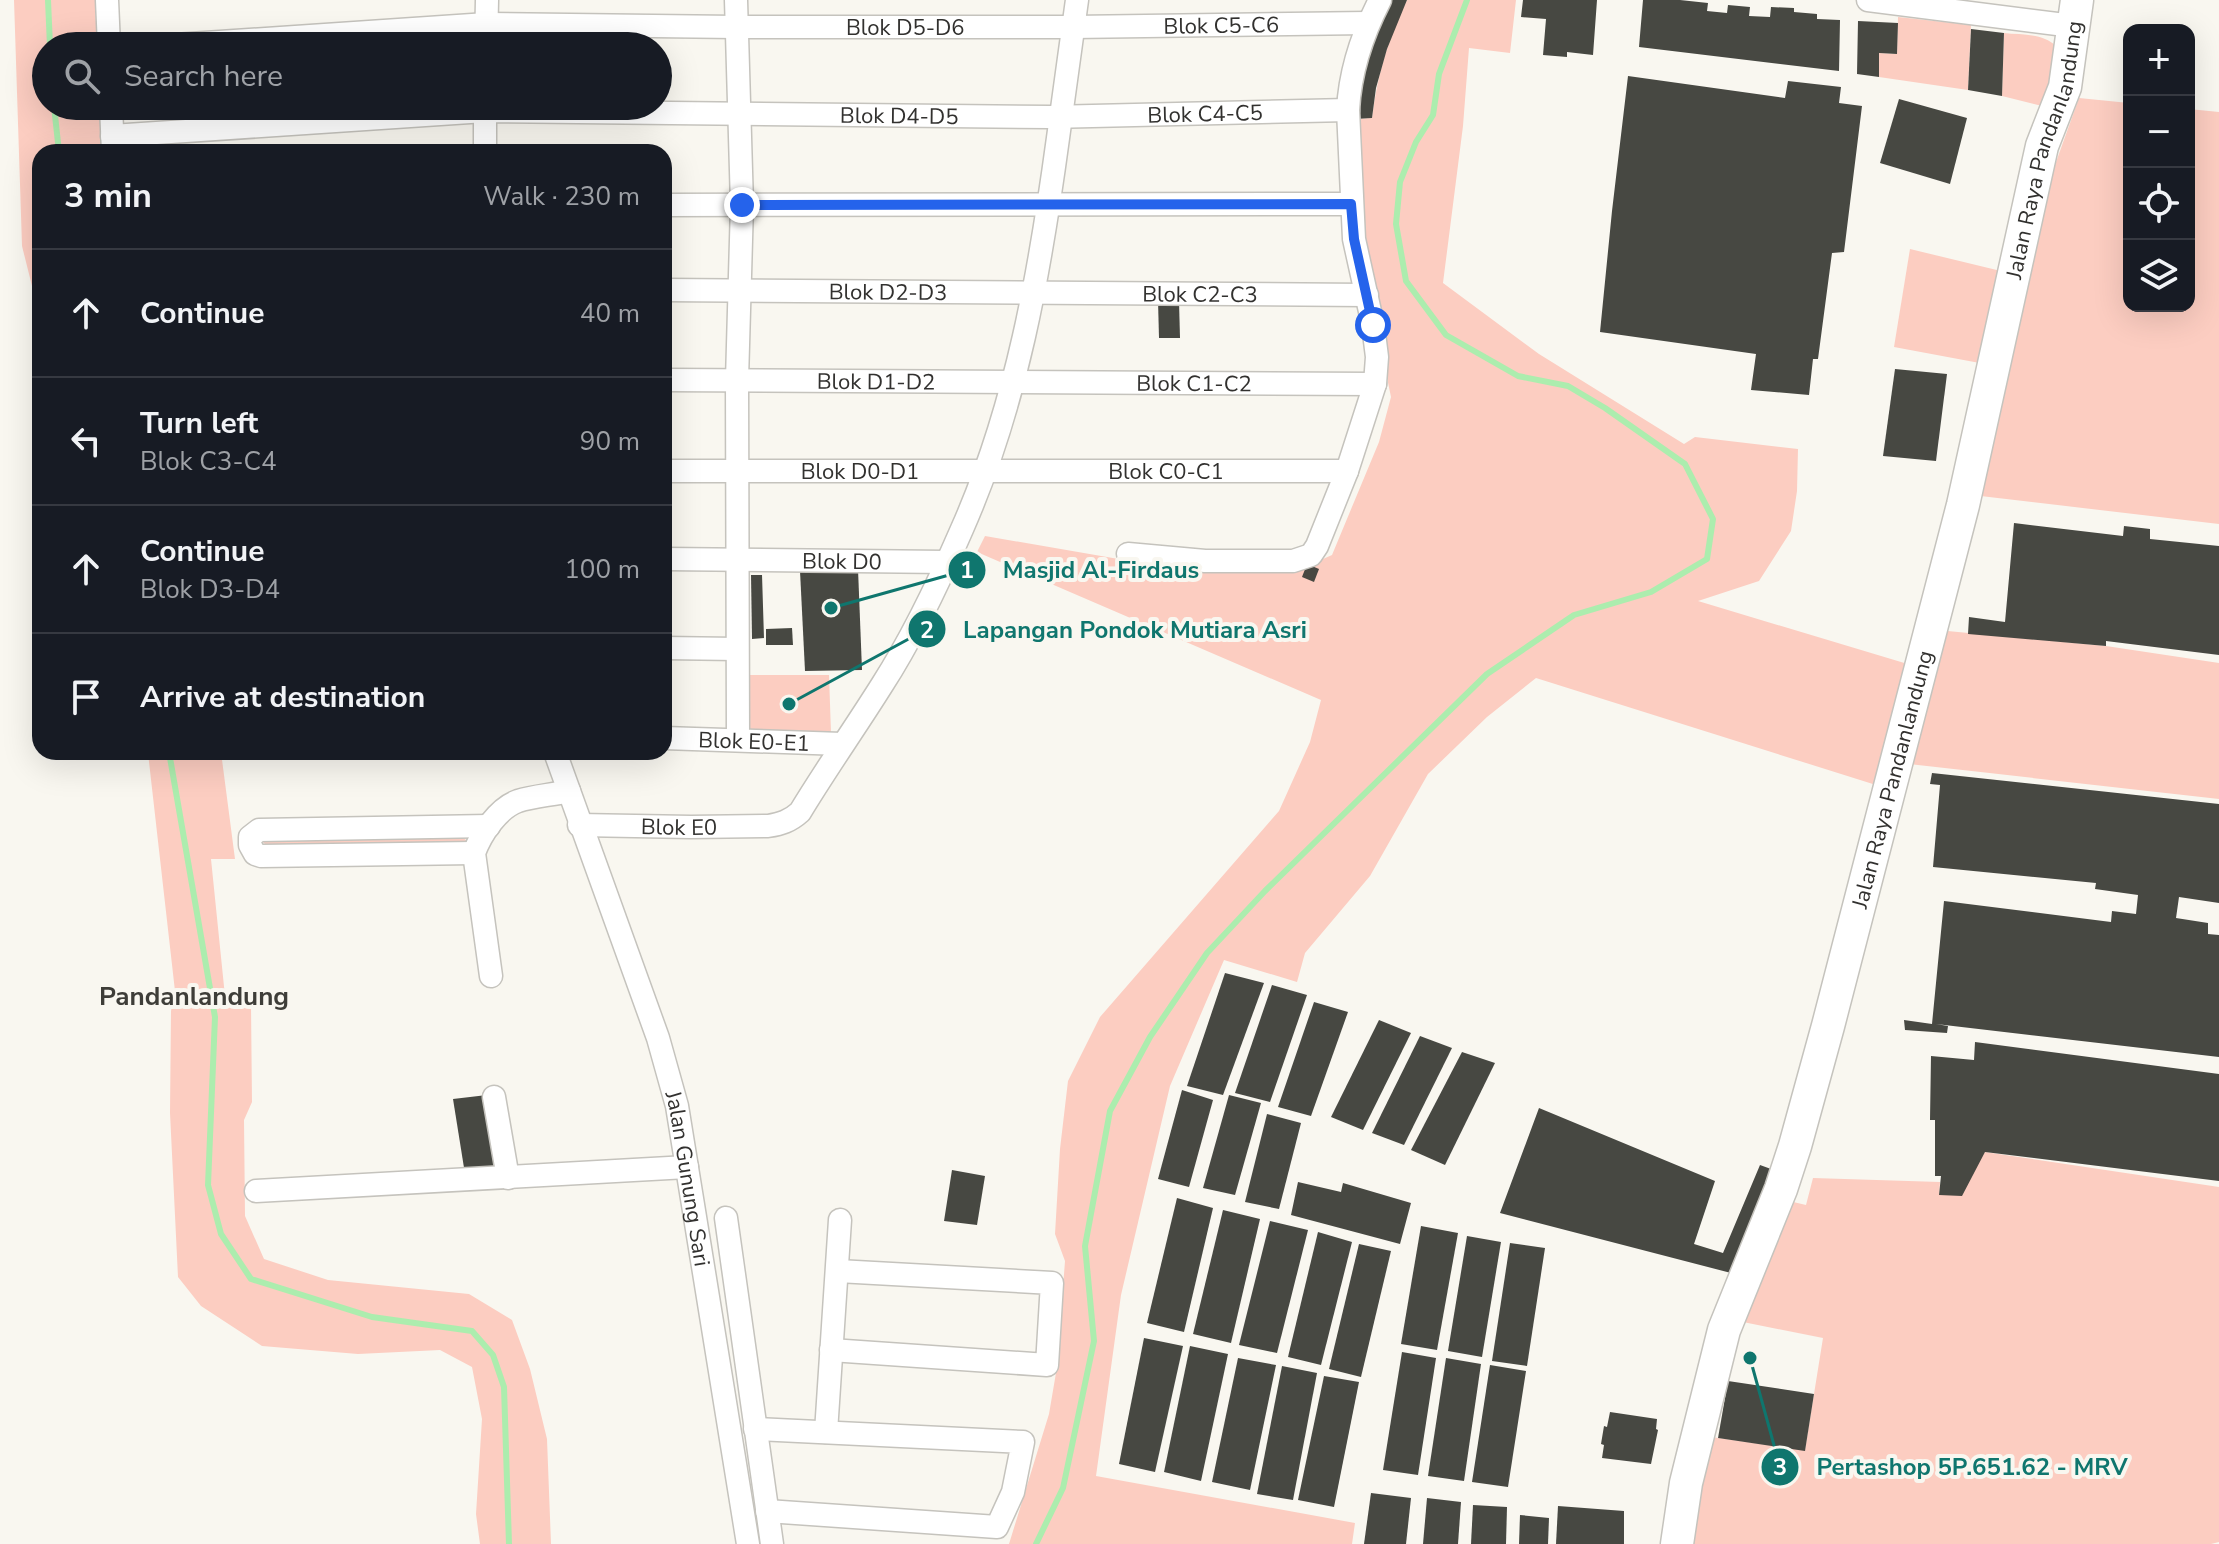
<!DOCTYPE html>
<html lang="en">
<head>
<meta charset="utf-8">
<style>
  :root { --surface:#171b24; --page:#242831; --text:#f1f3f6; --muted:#9ea1a6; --line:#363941 }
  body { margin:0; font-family:"Nunito Sans",sans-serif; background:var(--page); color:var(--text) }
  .controls { position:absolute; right:24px; top:24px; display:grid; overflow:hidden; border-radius:16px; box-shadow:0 8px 32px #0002 }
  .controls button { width:72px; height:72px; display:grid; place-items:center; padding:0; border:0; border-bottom:2px solid var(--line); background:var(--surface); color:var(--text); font:40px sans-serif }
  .stop { position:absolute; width:24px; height:24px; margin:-18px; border:6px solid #2563eb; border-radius:50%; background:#fff }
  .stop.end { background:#2563eb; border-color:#fff; box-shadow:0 2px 8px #0008 }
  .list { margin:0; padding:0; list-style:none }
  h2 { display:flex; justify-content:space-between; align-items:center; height:104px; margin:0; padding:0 32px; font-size:34px }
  h2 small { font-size:26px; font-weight:400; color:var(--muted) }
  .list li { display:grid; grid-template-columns:52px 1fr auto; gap:24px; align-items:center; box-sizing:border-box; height:128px; padding:0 32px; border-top:2px solid var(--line) }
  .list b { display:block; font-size:30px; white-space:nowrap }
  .list p { margin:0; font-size:26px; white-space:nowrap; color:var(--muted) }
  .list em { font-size:26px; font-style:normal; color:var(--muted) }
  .icon { flex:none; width:44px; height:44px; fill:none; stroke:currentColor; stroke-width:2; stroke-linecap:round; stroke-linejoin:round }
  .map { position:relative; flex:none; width:2219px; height:1544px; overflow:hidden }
  .search { position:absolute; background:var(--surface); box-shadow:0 8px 32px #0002; left:32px; top:32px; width:640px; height:88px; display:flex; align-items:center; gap:20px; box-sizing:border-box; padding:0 28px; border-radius:44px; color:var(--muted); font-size:30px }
  .panel { position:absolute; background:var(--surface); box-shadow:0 8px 32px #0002; left:32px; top:144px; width:640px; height:616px; border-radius:24px }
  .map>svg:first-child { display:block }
</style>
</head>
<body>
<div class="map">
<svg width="2219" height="1544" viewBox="0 0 2219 1544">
  <rect width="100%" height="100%" fill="#f9f7f0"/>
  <g fill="#fccdc1">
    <path d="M14,0H95L97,46H46V106H100L102,152H40V318L22,246Z"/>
    <path d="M1407,0H1516L1510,53L1469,48L1463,126L1443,283L1539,354L1684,444L1695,437L1798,449L1797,491L1791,531L1759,581L1698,601L1911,665L1876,785L1536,678L1487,717L1428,774L1370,876L1305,953L1297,982L1224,960L1170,1086L1121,1295L1096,1476L1355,1523L1352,1544H1009L1049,1414L1057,1367L1065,1261L1055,1234L1060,1149L1068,1081L1100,1017L1279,811L1310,742L1321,700L977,552L985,536L1182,570L1294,572L1332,555L1379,442L1391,397L1360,247L1355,119L1372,118C1377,77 1388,37 1407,0Z"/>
    <path d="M1898,17L1971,25L1968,90L1879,77V53L1897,54Z"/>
    <path d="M2004,33C2022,35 2043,33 2056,46L2046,107L2002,96Z"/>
    <path d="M2079,98L2129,103V306H2189V109L2219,112V524L1972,495L2046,190Z"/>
    <path d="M1910,249L2005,272L1985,364L1894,347Z"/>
    <path d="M1937,630L2106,646L2219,663V799L1909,764Z"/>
    <path d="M748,675H829L831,733L749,732Z"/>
    <path d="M121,752H221L235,859H211L226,1006L251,1005L252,1102L244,1120L245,1216L264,1259L328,1280L469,1294L512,1320L530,1369L547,1439L551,1544H480L476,1514L482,1419L472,1367L440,1350L358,1354L262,1346L201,1306L178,1277L170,1113L171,1011L175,991L148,753L122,756Z"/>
    <path d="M265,838H463L466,840L464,845L265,844L261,840Z"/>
    <path d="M1985,1152L2219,1187V1542L2211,1544H1689L1711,1437L1805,1450L1823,1338L1738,1321L1789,1201L1806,1205L1813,1178L1940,1182L1939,1195Z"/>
  </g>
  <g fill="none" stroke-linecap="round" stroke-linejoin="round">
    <g stroke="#acedae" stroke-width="6">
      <path d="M48,0L50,46"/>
      <path d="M54,106L59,152"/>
      <path d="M169,752L215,1017L208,1185L221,1234L251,1279L372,1317L472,1331L493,1355L504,1387L509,1544"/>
      <path d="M1036,1544L1063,1488L1094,1341L1085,1246L1110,1111L1150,1037L1207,953L1265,891L1487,674L1574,615L1651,592L1707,559L1713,519L1685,464L1605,408L1568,386L1518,376L1446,335L1406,281L1396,224L1400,182L1416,142L1433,115L1439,74L1467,0"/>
    </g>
  </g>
  <g fill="#474842">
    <path d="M1387,0H1407L1387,49L1376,88L1372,118L1355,119L1359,75Z"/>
    <path d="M1523,0H1597L1593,55L1567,52V57L1543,55L1546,19L1521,17Z"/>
    <path d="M1643,0H1680L1708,3L1707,11L1727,13L1728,5L1750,7L1749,16L1770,17L1771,7L1794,8V12L1817,14V19L1840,20L1839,71L1639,47Z"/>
    <path d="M1858,21L1898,23L1897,54L1879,53V77L1857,74Z"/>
    <path d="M1971,29L2004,33L2002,96L1968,90Z"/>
    <path d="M1628,76L1785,98L1788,81L1841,87L1839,103L1862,106L1844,252L1832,253L1818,359H1813L1809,395L1751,390L1756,354L1600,332L1612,211Z"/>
    <path d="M1899,99L1967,118L1950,184L1880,163Z"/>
    <path d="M1158,300L1179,301L1180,338H1159Z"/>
    <path d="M1895,369L1947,374L1936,461L1883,456Z"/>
    <path d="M2014,523L2123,536L2124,526L2150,529V539L2219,546V655L2106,641V646L1968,634L1969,617L2005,622Z"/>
    <path d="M1307,564L1319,569L1314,582L1302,577Z"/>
    <path d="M858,569L862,670L805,671L800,571Z"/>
    <path d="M751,575H762L764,638L752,639Z"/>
    <path d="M792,628L793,645H766V629Z"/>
    <path d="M1932,773L2219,804V903L2179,897L2176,918L2208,923V934L2219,935V1057L1936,1024L1948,1026L1947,1033L1905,1030L1904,1020L1932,1024L1944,901L2111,922L2112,911L2136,914L2138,895L2095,889L2096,883L1933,867L1940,785L1930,784Z"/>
    <path d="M1225,973L1264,983L1223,1095L1187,1086Z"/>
    <path d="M1272,985L1307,995L1270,1102L1235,1093Z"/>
    <path d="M1314,1002L1348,1012L1311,1116L1278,1107Z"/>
    <path d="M1379,1020L1411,1033L1363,1130L1331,1117Z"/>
    <path d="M1420,1036L1452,1048L1404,1145L1372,1133Z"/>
    <path d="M1975,1042L2219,1074V1181L1985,1152L1962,1196L1939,1195L1941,1176H1935V1120H1930L1931,1056L1974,1060Z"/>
    <path d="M1462,1052L1495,1063L1445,1165L1411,1150Z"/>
    <path d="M1182,1090L1213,1100L1189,1187L1158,1179Z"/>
    <path d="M487,1095L501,1170L465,1174L453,1099Z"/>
    <path d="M1229,1095L1261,1103L1235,1195L1203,1188Z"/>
    <path d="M1539,1108L1715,1181L1694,1244L1723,1253L1760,1165L1771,1169L1731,1273L1500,1213Z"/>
    <path d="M1267,1114L1301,1123L1279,1209L1245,1202Z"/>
    <path d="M952,1170L985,1176L977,1225L944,1221Z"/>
    <path d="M1298,1182L1341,1192L1343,1183L1411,1203L1400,1244L1291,1215Z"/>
    <path d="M1177,1198L1213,1208L1184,1332L1147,1323Z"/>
    <path d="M1223,1210L1260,1219L1231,1343L1193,1334Z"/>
    <path d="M1270,1221L1308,1230L1277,1353L1239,1345Z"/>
    <path d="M1421,1226L1458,1233L1437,1350L1401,1344Z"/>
    <path d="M1318,1232L1352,1242L1321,1365L1288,1357Z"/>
    <path d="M1467,1236L1501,1242L1482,1357L1448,1351Z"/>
    <path d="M1510,1243L1545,1248L1527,1366L1492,1361Z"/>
    <path d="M1359,1244L1391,1251L1361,1377L1329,1369Z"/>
    <path d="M1144,1338L1183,1346L1155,1472L1119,1464Z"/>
    <path d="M1190,1346L1228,1354L1201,1481L1164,1472Z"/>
    <path d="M1402,1352L1436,1358L1418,1475L1383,1470Z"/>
    <path d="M1238,1358L1276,1365L1250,1490L1212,1482Z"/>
    <path d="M1446,1358L1481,1364L1464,1481L1428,1476Z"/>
    <path d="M1490,1365L1526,1371L1508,1487L1472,1482Z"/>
    <path d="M1282,1366L1317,1373L1293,1500L1257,1494Z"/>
    <path d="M1324,1376L1359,1382L1334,1507L1298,1500Z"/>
    <path d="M1728,1381L1814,1394L1805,1451L1718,1438Z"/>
    <path d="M1610,1412L1657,1419L1656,1429L1658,1430L1651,1464L1602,1458L1604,1445L1601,1444L1604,1426L1607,1427Z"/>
    <path d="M1371,1493L1411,1498L1406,1544H1364Z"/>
    <path d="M1427,1498L1461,1502L1458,1544H1423Z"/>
    <path d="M1473,1505L1507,1507L1506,1544H1471Z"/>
    <path d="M1558,1506L1624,1511V1544H1556Z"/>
    <path d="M1520,1515L1549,1518L1548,1544H1519Z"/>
  </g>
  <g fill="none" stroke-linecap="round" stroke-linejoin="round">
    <g stroke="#c5c3bd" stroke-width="25">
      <g id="street">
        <path d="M107,0L109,46"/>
        <path d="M736,0L742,205L737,380L738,740"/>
        <path d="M1868,0L2073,26"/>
        <path id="s1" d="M160,46L487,24L736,27H1073L1368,23"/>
        <path d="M486,46L487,0"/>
        <path d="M111,106L113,152"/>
        <path d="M485,106V152"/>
        <path id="s2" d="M112,136L485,111L1050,117L1348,110"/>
        <path d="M664,205L1351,204"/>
        <path id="s3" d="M664,290L1367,295"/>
        <path id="s4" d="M664,380L1375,384"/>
        <path id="s5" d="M664,471H1347"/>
        <path d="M1128,554L1205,561H1293L1311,555L1317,546L1347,471L1375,384L1377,357L1373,325L1354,239L1348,110C1350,71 1362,35 1380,0"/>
        <path id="s6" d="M664,559L946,562"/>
        <path d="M664,648L737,649"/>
        <path id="s7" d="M664,738L842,744"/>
        <path id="s8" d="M555,752L658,1038L677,1106L748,1544"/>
        <path id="s9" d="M579,825L691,827L768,826C781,824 790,821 800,812C826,769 855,728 882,685C913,637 939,582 962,529C1017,405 1040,271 1058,138C1064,92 1071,46 1077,0"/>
        <path d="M474,853L261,856L255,854L250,845V837L259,830L489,826"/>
        <path d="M491,976L474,853C481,834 498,808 518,801C534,796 552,795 569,791"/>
        <path d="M494,1097L508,1178"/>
        <path d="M256,1191L687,1167"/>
        <path d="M726,1218L772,1544"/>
        <path d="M831,1350L1047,1365L1052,1283L838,1271"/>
        <path d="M755,1429L1023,1442L1013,1492L997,1527L767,1511"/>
        <path d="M826,1432L840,1220"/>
      </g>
    </g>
    <g stroke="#c5c3bd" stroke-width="35">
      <g id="secondary">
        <path id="s10" d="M1677,1544L1686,1483L1724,1330L1781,1189L1795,1146L1828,1026L1963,505L2042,146L2065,87L2077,0"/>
      </g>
    </g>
    <use href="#street" stroke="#fff" stroke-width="22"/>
    <use href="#secondary" stroke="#fff" stroke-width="32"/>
  </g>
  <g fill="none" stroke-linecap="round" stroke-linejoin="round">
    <path stroke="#2563eb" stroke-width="10" d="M742,205L1351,204L1354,239L1373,325"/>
  </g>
  <g text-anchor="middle" stroke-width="8" stroke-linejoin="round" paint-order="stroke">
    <g font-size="22" fill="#32312f" stroke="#f9f7f0">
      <text dy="8" stroke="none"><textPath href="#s1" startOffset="1062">Blok C5-C6</textPath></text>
      <text dy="8" stroke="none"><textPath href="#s1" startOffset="746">Blok D5-D6</textPath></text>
      <text dy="8" stroke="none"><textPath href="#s2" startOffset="1094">Blok C4-C5</textPath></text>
      <text dy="8" stroke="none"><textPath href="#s2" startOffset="788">Blok D4-D5</textPath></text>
      <text dy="8" stroke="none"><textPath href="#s10" startOffset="1444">Jalan Raya Pandanlandung</textPath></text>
      <text dy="8" stroke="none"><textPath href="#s3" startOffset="224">Blok D2-D3</textPath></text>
      <text dy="8" stroke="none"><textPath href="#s3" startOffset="536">Blok C2-C3</textPath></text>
      <text dy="8" stroke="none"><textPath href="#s4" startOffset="212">Blok D1-D2</textPath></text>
      <text dy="8" stroke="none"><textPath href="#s4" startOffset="530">Blok C1-C2</textPath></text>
      <text dy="8" stroke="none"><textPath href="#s5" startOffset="502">Blok C0-C1</textPath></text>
      <text dy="8" stroke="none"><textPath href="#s5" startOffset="196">Blok D0-D1</textPath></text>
      <text dy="8" stroke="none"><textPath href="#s6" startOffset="178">Blok D0</textPath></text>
      <text dy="8" stroke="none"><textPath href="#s7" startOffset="90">Blok E0-E1</textPath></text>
      <text dy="8" stroke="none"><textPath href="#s10" startOffset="796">Jalan Raya Pandanlandung</textPath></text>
      <text dy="8" stroke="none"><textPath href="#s9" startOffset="100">Blok E0</textPath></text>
      <text dy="8" stroke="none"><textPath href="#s8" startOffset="448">Jalan Gunung Sari</textPath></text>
    </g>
    <g font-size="26" font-weight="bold" fill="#3e3d38" stroke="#f9f7f0">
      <text x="194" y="1005">Pandanlandung</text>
    </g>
  </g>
  <path fill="none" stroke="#0f766e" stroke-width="3" d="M831 608L967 570M789 704L927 629M1750 1358L1780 1467"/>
  <g fill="#0f766e" stroke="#f9f7f0" stroke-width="3">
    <circle cx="831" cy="608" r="8"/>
    <circle cx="789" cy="704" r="8"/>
    <circle cx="1750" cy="1358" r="8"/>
    <circle cx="967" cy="570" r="20"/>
    <circle cx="927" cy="629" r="20"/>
    <circle cx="1780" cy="1467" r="20"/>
  </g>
  <g font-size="24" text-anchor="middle" font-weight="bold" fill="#fff">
    <text x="967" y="578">1</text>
    <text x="927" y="638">2</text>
    <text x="1780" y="1475">3</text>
  </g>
  <g font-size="24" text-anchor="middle" font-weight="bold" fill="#0f766e" stroke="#f9f7f0" stroke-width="8" stroke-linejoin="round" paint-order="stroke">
    <text x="1101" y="578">Masjid Al-Firdaus</text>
    <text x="1135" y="638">Lapangan Pondok Mutiara Asri</text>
    <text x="1972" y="1475">Pertashop 5P.651.62 - MRV</text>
  </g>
</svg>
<div class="controls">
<button>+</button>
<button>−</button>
<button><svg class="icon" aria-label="locate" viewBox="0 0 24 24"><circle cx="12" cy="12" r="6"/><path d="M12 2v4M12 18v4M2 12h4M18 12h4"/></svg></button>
<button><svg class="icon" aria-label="layers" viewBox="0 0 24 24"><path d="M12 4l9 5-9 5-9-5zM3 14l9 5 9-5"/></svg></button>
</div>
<div class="stop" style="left:1373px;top:325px"></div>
<div class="stop end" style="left:742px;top:205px"></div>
<div class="search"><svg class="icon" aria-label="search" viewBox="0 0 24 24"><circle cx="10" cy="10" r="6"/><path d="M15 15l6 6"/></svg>Search here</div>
<section class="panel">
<h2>3 min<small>Walk · 230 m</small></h2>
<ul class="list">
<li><svg class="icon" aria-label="ahead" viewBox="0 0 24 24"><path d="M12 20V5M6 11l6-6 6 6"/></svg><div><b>Continue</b></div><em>40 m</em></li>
<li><svg class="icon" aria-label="left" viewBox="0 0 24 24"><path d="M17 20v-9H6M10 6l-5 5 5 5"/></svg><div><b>Turn left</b><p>Blok C3-C4</p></div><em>90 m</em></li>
<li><svg class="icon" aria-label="ahead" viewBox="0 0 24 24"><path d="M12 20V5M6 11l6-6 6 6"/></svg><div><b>Continue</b><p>Blok D3-D4</p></div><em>100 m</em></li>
<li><svg class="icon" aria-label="arrive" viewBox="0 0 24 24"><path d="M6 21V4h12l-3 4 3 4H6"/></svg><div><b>Arrive at destination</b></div></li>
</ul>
</section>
</div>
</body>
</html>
